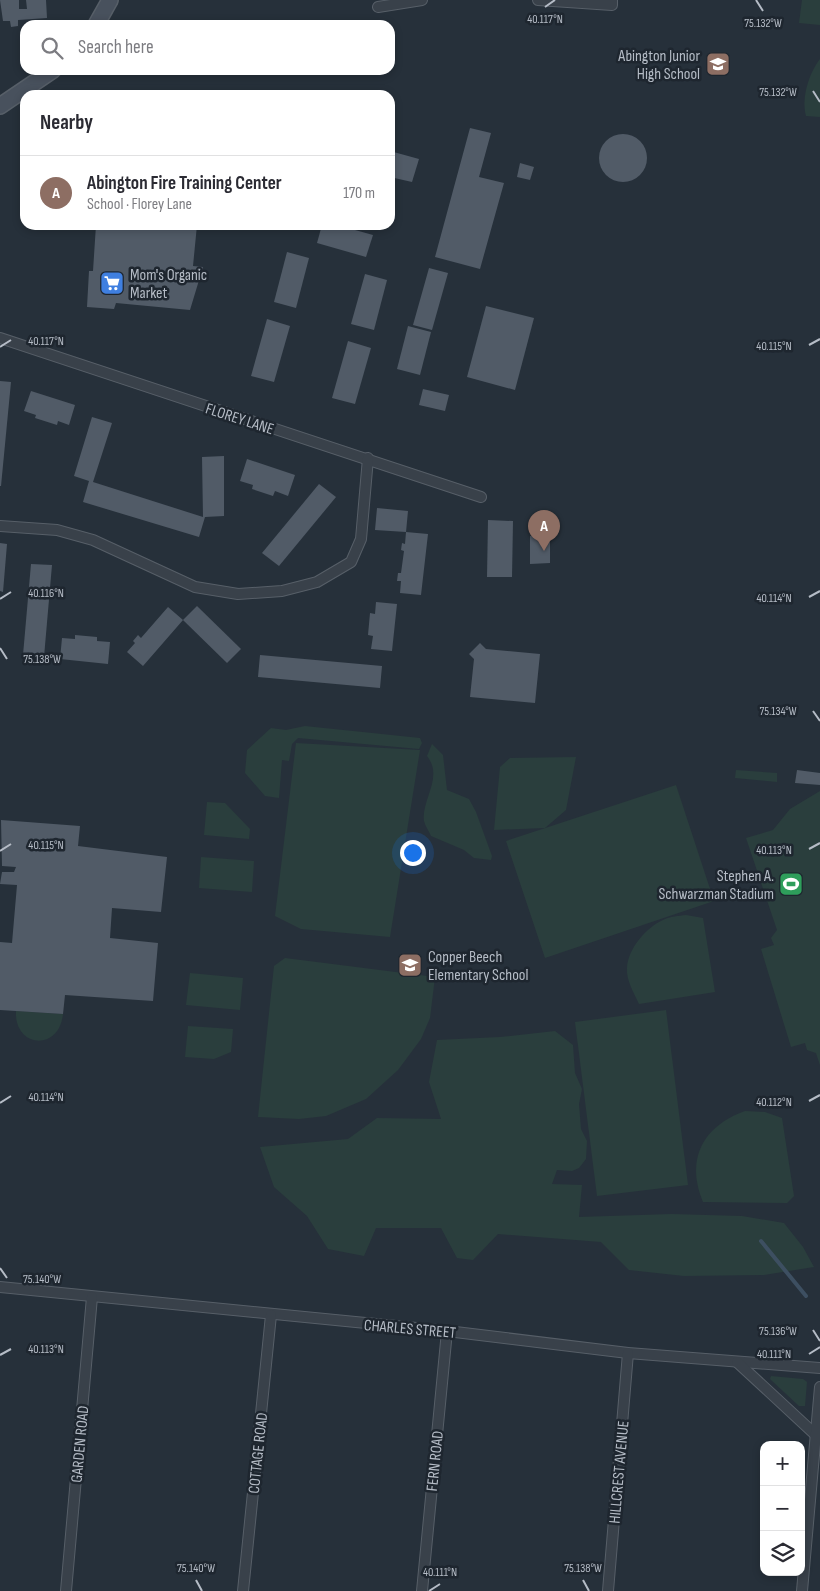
<!DOCTYPE html>
<html lang="en">
<head>
<meta charset="utf-8">
<style>
  :root { --surface:#fff; --page:#f7f7f7; --text:#2b2b33; --muted:#7c7c81; --line:#e1e1e2; --accent:#1a73e8 }
  body { margin:0; font-family:"Sofia Sans Condensed",sans-serif; background:var(--page); color:var(--text) }
  .controls { position:absolute; right:15px; bottom:15px; display:grid; overflow:hidden; border-radius:10px; box-shadow:0 2px 8px #0003 }
  .controls button { width:45px; height:45px; display:grid; place-items:center; padding:0; border:0; border-bottom:1px solid var(--line); background:var(--surface); color:var(--text); font:25px sans-serif }
  .you { position:absolute; left:412px; top:852px; width:18px; height:18px; margin:-12px; border:4px solid #fff; border-radius:50%; background:#1a73e8; box-shadow:0 0 0 8px #1a73e833 }
  .badge { display:grid; place-items:center; width:32px; height:32px; border-radius:50%; background:var(--accent); color:#fff; font-size:16px; font-weight:700 }
  .pin { position:absolute; translate:-50% -41px; filter:drop-shadow(0 1px 2px #0008) }
  .pin::after { content:''; position:absolute; top:26px; width:18px; height:15px; background:inherit; clip-path:polygon(0 0,100% 0,50% 100%) }
  .list { margin:0; padding:0; list-style:none }
  h2 { display:flex; justify-content:space-between; align-items:center; height:65px; margin:0; padding:0 20px; font-size:21px }
  h2 small { font-size:16px; font-weight:400; color:var(--muted) }
  .list li { display:grid; grid-template-columns:32px 1fr auto; gap:15px; align-items:center; box-sizing:border-box; height:75px; padding:0 20px; border-top:1px solid var(--line) }
  .list b { display:block; font-size:19px; white-space:nowrap }
  .list p { margin:0; font-size:16px; white-space:nowrap; color:var(--muted) }
  .list em { font-size:16px; font-style:normal; color:var(--muted) }
  .icon { flex:none; width:28px; height:28px; fill:none; stroke:currentColor; stroke-width:2; stroke-linecap:round; stroke-linejoin:round }
  .map { position:relative; flex:none; width:820px; height:1591px; overflow:hidden }
  .search { position:absolute; background:var(--surface); box-shadow:0 2px 8px #0003; left:20px; top:20px; width:375px; height:55px; display:flex; align-items:center; gap:12px; box-sizing:border-box; padding:0 18px; border-radius:15px; color:var(--muted); font-size:19px }
  .panel { position:absolute; background:var(--surface); box-shadow:0 2px 8px #0003; left:20px; top:90px; width:375px; height:140px; border-radius:15px }
  .map>svg:first-child { display:block }
</style>
</head>
<body>
<div class="map">
<svg width="820" height="1591" viewBox="0 0 820 1591">
  <rect width="100%" height="100%" fill="#26303a"/>
  <g fill="#2a3e3d">
    <path d="M802,0H820V25L799,23Z"/>
    <path d="M820,59V117L806,116C801,98 809,73 820,59Z"/>
    <path d="M305,726L420,738L422,743L419,749L298,738L292,744L289,761L282,760L279,798L265,796L245,773L247,750L271,728L286,730Z"/>
    <path d="M296,743L420,750L390,937L301,929L275,916Z"/>
    <path d="M432,744L443,755L447,790L469,799L476,812L492,856L491,860L474,858L464,850L431,836C429,831 425,826 424,821C421,800 444,777 427,756Z"/>
    <path d="M576,757L566,810L545,828L494,830L500,767L510,758Z"/>
    <path d="M736,770L777,773V782L735,778Z"/>
    <path d="M676,785L714,901L545,958L506,841Z"/>
    <path d="M820,791V1065L816,1053L807,1050L805,1043L791,1047L761,949L774,945L771,938L777,930L746,838L773,830L790,809Z"/>
    <path d="M207,802L225,803L250,829L249,839L204,835Z"/>
    <path d="M201,857L254,861L252,892L199,888Z"/>
    <path d="M686,915L703,918L715,992L639,1004C634,993 626,980 627,968C628,948 647,927 663,920C670,916 679,916 686,915Z"/>
    <path d="M285,958L435,977L430,1018L421,1039L398,1070L366,1099L326,1116L299,1119L258,1117L274,966Z"/>
    <path d="M190,973L243,978L240,1010L186,1005Z"/>
    <path d="M666,1010L688,1185L597,1196L575,1022Z"/>
    <path d="M16,1011L63,1014C59,1052 14,1048 16,1011Z"/>
    <path d="M188,1026L233,1029L231,1052L214,1059L185,1057Z"/>
    <path d="M555,1031L573,1045L575,1073L582,1089L579,1104L581,1129L587,1141L586,1159L579,1168L572,1171L557,1170L552,1184L582,1185L579,1217L672,1214L742,1216L784,1223L803,1247L814,1267L764,1275L684,1276L629,1270L601,1242L498,1234L473,1260L457,1258L441,1228H376L364,1256L328,1249L307,1216L274,1187L260,1147L348,1139L377,1118L441,1119L429,1082L437,1040L500,1037Z"/>
    <path d="M745,1111L765,1112L782,1118L794,1196L787,1203L703,1202C685,1159 703,1126 745,1111Z"/>
    <path d="M771,1376L803,1379L807,1382L805,1406H799L770,1379Z"/>
  </g>
  <g fill="none" stroke-linecap="round" stroke-linejoin="round">
    <path stroke="#3d4f61" stroke-width="4" d="M761,1241L806,1296"/>
  </g>
  <g fill="#515b67">
    <path d="M0,0H19V9H27L26,0H46L47,18L18,20V26L11,27L10,21H3Z"/>
    <path d="M470,128L491,133L479,177L504,183L480,269L435,257Z"/>
    <circle cx="623" cy="158" r="24"/>
    <path d="M390,151L419,159L412,182L390,177Z"/>
    <path d="M520,163L534,167L530,180L517,177Z"/>
    <path d="M96,225H197L193,266L203,267L190,310L116,303L114,309L87,307L89,271H93Z"/>
    <path d="M322,225H337L373,235L366,257L317,243Z"/>
    <path d="M287,252L309,258L296,308L274,302Z"/>
    <path d="M429,268L448,273L432,330L413,325Z"/>
    <path d="M365,274L387,280L374,330L351,324Z"/>
    <path d="M486,306L534,318L515,390L467,377Z"/>
    <path d="M267,319L290,326L274,382L251,376Z"/>
    <path d="M408,326L431,332L420,375L397,369Z"/>
    <path d="M348,341L371,348L355,404L332,398Z"/>
    <path d="M0,381L11,382L1,486H0Z"/>
    <path d="M423,389L449,395L445,411L419,405Z"/>
    <path d="M31,391L75,405L69,425L58,421L57,425L35,418L36,415L24,411Z"/>
    <path d="M92,417L112,423L93,482L203,517L202,457L224,456V516L205,517L199,537L83,502L89,481L74,476Z"/>
    <path d="M247,459L295,475L288,496L275,491L273,496L252,489L253,485L240,481Z"/>
    <path d="M319,484L336,497L279,566L262,553Z"/>
    <path d="M377,508L408,511L406,532L375,530Z"/>
    <path d="M488,520L513,521L512,577H487Z"/>
    <path d="M406,532L428,534L421,595L400,593L401,581H397L398,573H401L404,551L401,550L402,543L405,544Z"/>
    <path d="M530,536H550V563L530,564Z"/>
    <path d="M0,543L7,544L3,592L0,591Z"/>
    <path d="M31,564L52,565L44,657L23,655Z"/>
    <path d="M376,602L397,604L392,651L371,649L373,636L368,635L370,613L375,614Z"/>
    <path d="M197,606L241,649L227,663L183,620Z"/>
    <path d="M168,607L183,620L143,666L127,652L135,643L133,641L138,635L141,638Z"/>
    <path d="M75,635L97,637V641L110,642L108,664L60,659L62,638L75,639Z"/>
    <path d="M480,643L486,649L540,654L535,703L470,697L474,659L469,654Z"/>
    <path d="M260,655L382,666L380,688L258,677Z"/>
    <path d="M797,770L820,773V785L795,783Z"/>
    <path d="M1,820L80,826L78,846L167,857L161,912L112,908L110,938L158,943L153,1001L65,995L63,1014L0,1010V942L12,943L17,885L0,884L2,872H14L16,867L2,866Z"/>
  </g>
  <g fill="none" stroke-linecap="round" stroke-linejoin="round">
    <g stroke="#575f68" stroke-width="12">
      <g id="street">
        <path d="M538,0L612,5V0"/>
        <path d="M378,7L422,0"/>
        <path d="M0,338L481,497"/>
        <path d="M0,526L57,530L93,540L195,587L238,594L282,591L317,582L351,562L361,539L368,458"/>
        <path d="M0,1287L447,1331L628,1353L820,1368"/>
        <path d="M737,1362L818,1437"/>
        <path d="M66,1591L92,1297"/>
        <path d="M243,1591L271,1315"/>
        <path d="M422,1591L447,1331"/>
        <path d="M608,1591L628,1353"/>
        <path d="M802,1591L820,1387"/>
      </g>
    </g>
    <g stroke="#575f68" stroke-width="18">
      <g id="secondary">
        <path d="M96,25L110,0"/>
        <path d="M0,106L53,70"/>
      </g>
    </g>
    <use href="#street" stroke="#39414a" stroke-width="10"/>
    <use href="#secondary" stroke="#48515d" stroke-width="15"/>
  </g>
  <path fill="none" stroke="#b5bcc6" stroke-width="2" d="M756,0L763,11M545,7L555,0M813,91L820,102M809,345L820,339M0,347L11,340M809,597L820,591M0,599L11,592M0,648L7,659M813,711L820,721M809,849L820,843M0,851L11,844M809,1101L820,1095M0,1103L11,1096M0,1268L7,1278M813,1330L820,1341M809,1354L820,1347M0,1355L11,1349M196,1580L202,1591M583,1580L589,1591M429,1591L440,1584"/>
  <defs>
    <g id="school-square" transform="scale(1.25)"><rect x="-9" y="-9" width="18" height="18" rx="4" fill="#8d6e63" stroke="#1e262f"/><path d="M0-5L7-2L0 1L-7-2ZM-4 1L0 2.5L4 1V4Q0 6-4 4Z" fill="#fff"/></g>
    <g id="supermarket-square" transform="scale(1.25)"><rect x="-9" y="-9" width="18" height="18" rx="4" fill="#3f7fe0" stroke="#1e262f"/><path d="M-6-5.5h2.5l.6 2H6L4.5 2H-2.5L-4.4-4H-6ZM-1.5 3.2a1.3 1.3 0 1 0 .1 0ZM3 3.2a1.3 1.3 0 1 0 .1 0Z" fill="#fff"/></g>
    <g id="stadium-square" transform="scale(1.25)"><rect x="-9" y="-9" width="18" height="18" rx="4" fill="#2e9e5b" stroke="#1e262f"/><path d="M0-5a6.5 5 0 1 0 0 10a6.5 5 0 1 0 0-10ZM-3.5-1.8h7v3.6h-7Z" fill="#fff"/></g>
  </defs>
  <g fill-rule="evenodd">
    <use href="#school-square" x="718" y="64"/>
    <use href="#supermarket-square" x="112" y="283"/>
    <use href="#stadium-square" x="791" y="884"/>
    <use href="#school-square" x="410" y="965"/>
  </g>
  <g text-anchor="middle" stroke-width="5" stroke-linejoin="round" paint-order="stroke">
    <g font-size="16" fill="#b5bcc6" stroke="#1e262f" text-anchor="end">
      <text x="700" y="61">Abington Junior<tspan x="700" dy="18">High School</tspan></text>
      <text x="130" y="280" text-anchor="start">Mom's Organic<tspan x="130" dy="18">Market</tspan></text>
      <text x="774" y="881">Stephen A.<tspan x="774" dy="18">Schwarzman Stadium</tspan></text>
      <text x="428" y="962" text-anchor="start">Copper Beech<tspan x="428" dy="18">Elementary School</tspan></text>
    </g>
    <g font-size="16" fill="#b5bcc6" stroke="#1e262f">
      <text transform="translate(240 418) rotate(18)" y="6">FLOREY LANE</text>
      <text transform="translate(410 1328) rotate(5)" y="6">CHARLES STREET</text>
      <text transform="translate(79 1444) rotate(-85)" y="6">GARDEN ROAD</text>
      <text transform="translate(257 1453) rotate(-84)" y="6">COTTAGE ROAD</text>
      <text transform="translate(434 1461) rotate(-84)" y="6">FERN ROAD</text>
      <text transform="translate(618 1472) rotate(-85)" y="6">HILLCREST AVENUE</text>
    </g>
  </g>
  <g font-size="12" text-anchor="middle" fill="#b5bcc6" stroke="#1e262f" stroke-width="5" stroke-linejoin="round" paint-order="stroke">
    <text x="545" y="23">40.117°N</text>
    <text x="763" y="27">75.132°W</text>
    <text x="778" y="96">75.132°W</text>
    <text x="46" y="345">40.117°N</text>
    <text x="774" y="350">40.115°N</text>
    <text x="46" y="597">40.116°N</text>
    <text x="774" y="602">40.114°N</text>
    <text x="42" y="663">75.138°W</text>
    <text x="778" y="715">75.134°W</text>
    <text x="46" y="849">40.115°N</text>
    <text x="774" y="854">40.113°N</text>
    <text x="46" y="1101">40.114°N</text>
    <text x="774" y="1106">40.112°N</text>
    <text x="42" y="1283">75.140°W</text>
    <text x="778" y="1335">75.136°W</text>
    <text x="46" y="1353">40.113°N</text>
    <text x="774" y="1358">40.111°N</text>
    <text x="196" y="1572">75.140°W</text>
    <text x="583" y="1572">75.138°W</text>
    <text x="440" y="1576">40.111°N</text>
  </g>
</svg>
<div class="controls">
<button>+</button>
<button>−</button>
<button><svg class="icon" aria-label="layers" viewBox="0 0 24 24"><path d="M12 4l9 5-9 5-9-5zM3 14l9 5 9-5"/></svg></button>
</div>
<div class="you"></div>
<div class="pin badge" style="left:544px;top:551px;background:#8d6e63">A</div>
<div class="search"><svg class="icon" aria-label="search" viewBox="0 0 24 24"><circle cx="10" cy="10" r="6"/><path d="M15 15l6 6"/></svg>Search here</div>
<section class="panel">
<h2>Nearby<small></small></h2>
<ul class="list">
<li><span class="badge" style="background:#8d6e63">A</span><div><b>Abington Fire Training Center</b><p>School · Florey Lane</p></div><em>170 m</em></li>
</ul>
</section>
</div>
</body>
</html>
